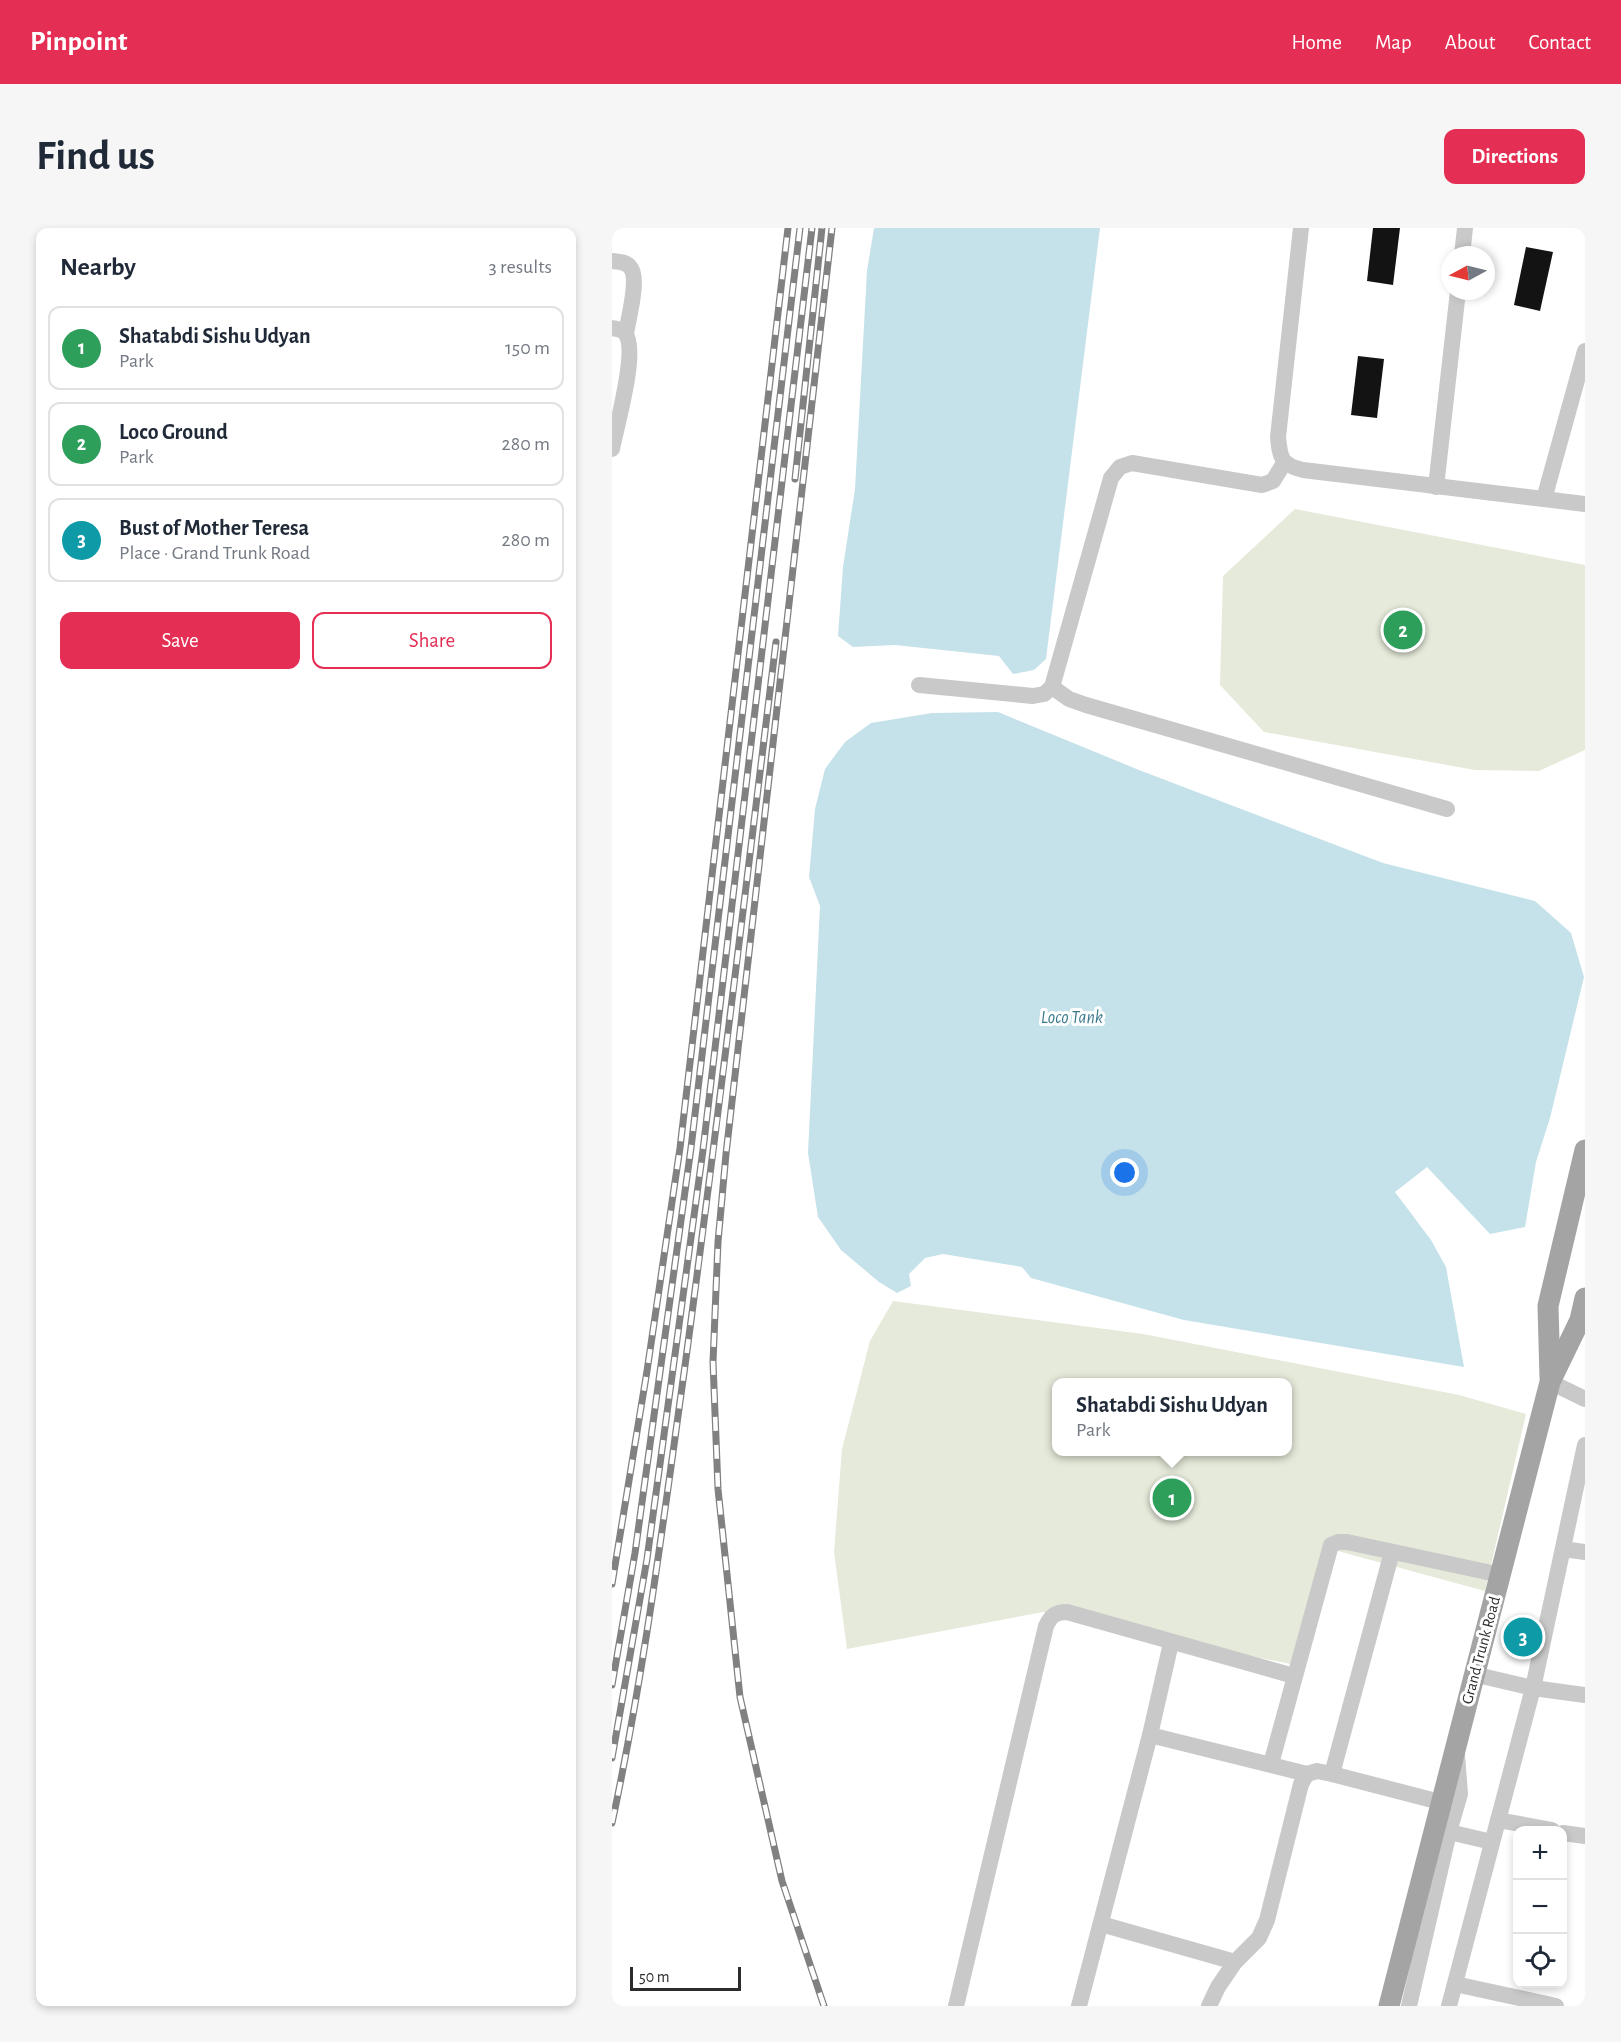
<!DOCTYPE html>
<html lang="en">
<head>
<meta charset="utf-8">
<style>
  :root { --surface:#fff; --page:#f6f6f7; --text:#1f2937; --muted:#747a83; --line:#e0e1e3; --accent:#e42e54 }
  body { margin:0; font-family:"Alegreya Sans",sans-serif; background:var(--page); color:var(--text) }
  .controls { position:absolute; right:18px; bottom:18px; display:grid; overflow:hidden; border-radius:12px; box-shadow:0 3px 9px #0003 }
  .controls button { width:54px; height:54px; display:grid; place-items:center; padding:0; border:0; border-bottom:2px solid var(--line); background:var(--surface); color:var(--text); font:30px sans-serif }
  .compass { position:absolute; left:829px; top:18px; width:54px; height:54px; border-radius:50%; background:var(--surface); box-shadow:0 3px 9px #0003; rotate:263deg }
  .scale { position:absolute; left:18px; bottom:15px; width:111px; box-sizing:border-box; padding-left:6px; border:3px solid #2c2c2c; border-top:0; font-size:16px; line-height:21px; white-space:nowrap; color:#2c2c2c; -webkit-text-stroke:4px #fff; paint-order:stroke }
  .you { position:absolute; left:513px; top:945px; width:21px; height:21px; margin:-15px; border:4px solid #fff; border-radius:50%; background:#1a73e8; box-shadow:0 0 0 9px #1a73e833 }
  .badge { display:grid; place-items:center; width:39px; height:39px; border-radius:50%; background:var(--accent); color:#fff; font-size:20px; font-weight:700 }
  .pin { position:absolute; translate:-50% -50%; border:3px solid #fff; box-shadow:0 2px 6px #0006 }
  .popup { position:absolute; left:440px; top:1150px; width:240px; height:78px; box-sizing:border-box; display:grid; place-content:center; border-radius:12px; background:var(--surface); filter:drop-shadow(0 2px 4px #0005); font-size:20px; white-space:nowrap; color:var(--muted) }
  .popup b { font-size:22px; color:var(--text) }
  .popup::after { content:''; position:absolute; left:50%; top:100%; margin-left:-12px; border:12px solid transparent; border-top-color:var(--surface) }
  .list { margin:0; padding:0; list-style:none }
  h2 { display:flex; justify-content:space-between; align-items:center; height:78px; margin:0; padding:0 24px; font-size:26px }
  h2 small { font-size:20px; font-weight:400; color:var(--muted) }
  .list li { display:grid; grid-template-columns:39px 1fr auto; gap:18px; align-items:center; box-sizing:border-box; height:84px; margin:0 12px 12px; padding:0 12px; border:2px solid var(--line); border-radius:12px }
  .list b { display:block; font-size:22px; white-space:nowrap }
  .list p { margin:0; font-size:20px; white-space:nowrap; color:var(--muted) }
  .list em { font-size:20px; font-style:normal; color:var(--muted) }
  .actions { display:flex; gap:12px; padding:18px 24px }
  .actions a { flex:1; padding:14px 0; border:2px solid var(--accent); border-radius:12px; text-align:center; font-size:21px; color:var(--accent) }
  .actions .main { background:var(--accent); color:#fff }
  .icon { flex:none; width:33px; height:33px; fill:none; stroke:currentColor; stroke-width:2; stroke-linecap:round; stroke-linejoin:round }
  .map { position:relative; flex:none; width:973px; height:1778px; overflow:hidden; border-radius:12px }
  header { display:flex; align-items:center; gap:36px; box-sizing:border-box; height:84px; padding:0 30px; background:var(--accent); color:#fff }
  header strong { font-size:28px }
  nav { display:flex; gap:33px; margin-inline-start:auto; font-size:21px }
  .intro { display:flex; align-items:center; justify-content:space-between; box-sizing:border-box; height:144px; padding:0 36px }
  h1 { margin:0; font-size:42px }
  .button { padding:15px 27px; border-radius:12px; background:var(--accent); color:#fff; font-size:21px; font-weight:700 }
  main { display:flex; gap:36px; padding:0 36px }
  aside { flex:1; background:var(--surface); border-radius:12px; box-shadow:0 3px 9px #0003 }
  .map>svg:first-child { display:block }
</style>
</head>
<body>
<header>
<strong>Pinpoint</strong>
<nav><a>Home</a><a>Map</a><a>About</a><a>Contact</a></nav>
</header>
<div class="intro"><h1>Find us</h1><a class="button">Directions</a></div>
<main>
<aside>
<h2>Nearby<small>3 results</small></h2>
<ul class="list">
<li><span class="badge" style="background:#2e9e5b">1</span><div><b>Shatabdi Sishu Udyan</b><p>Park</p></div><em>150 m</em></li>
<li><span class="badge" style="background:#2e9e5b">2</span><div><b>Loco Ground</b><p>Park</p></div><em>280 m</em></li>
<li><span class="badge" style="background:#0f9aa8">3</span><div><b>Bust of Mother Teresa</b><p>Place · Grand Trunk Road</p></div><em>280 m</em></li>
</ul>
<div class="actions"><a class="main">Save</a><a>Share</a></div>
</aside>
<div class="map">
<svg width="973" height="1778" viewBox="0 0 973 1778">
  <rect width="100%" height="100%" fill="#fff"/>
  <g fill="#e5eada" fill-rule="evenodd">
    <path d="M683,281L973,337V522L927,543L863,542L652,504L608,457L611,348Z"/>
    <path d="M281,1073L531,1106L847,1167L914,1186L873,1363L711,1319L683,1437L431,1384L235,1421L222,1324L230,1221L258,1113ZM444,1154H676V1224H444Z"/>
  </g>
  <g fill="#c5e1ea">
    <path d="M262,0H488L434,431L422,442L401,446L387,428L283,417L241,419L226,408L231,339L243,261L255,43Z"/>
    <path d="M386,484L527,542L771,635L923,673L959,705L972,749L938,890L924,934L913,999L878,1006L815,939L783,964L819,1012L834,1039L852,1139L572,1092L419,1050L410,1039L331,1026L313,1030L297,1046L299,1058L285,1065L267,1054L229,1022L206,989L196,925L208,678L197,649L203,581L213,541L233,514L259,495L320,485Z"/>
  </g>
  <g fill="#131313">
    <path d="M761,0H788L781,57L755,53Z"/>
    <path d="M914,19L941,24L928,83L902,77Z"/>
    <path d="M746,128L772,131L765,190L739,187Z"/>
  </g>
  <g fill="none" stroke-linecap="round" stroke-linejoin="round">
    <g stroke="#c9c9c9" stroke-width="16">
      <path d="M689,0L666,209C668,230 669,237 691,242L973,276"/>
      <path d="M850,27L853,0"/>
      <path d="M0,33C7,34 13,33 18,39C28,50 16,91 14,106"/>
      <path d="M0,100C5,101 10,101 13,105C27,122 4,199 0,221"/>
      <path d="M824,259L846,63"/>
      <path d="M932,271L973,123"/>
      <path d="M307,457L421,468L432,466L440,459L499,250L508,239L520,235L650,257L661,253L672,235"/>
      <path d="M440,459L457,471L474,477L835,581"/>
      <path d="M938,1154L973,1171"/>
      <path d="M951,1321L973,1324"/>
      <path d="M861,1446L921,1460L973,1467"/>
      <path d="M538,1507L695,1546"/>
      <path d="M659,1536L719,1317L726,1314H735L889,1347"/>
      <path d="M720,1546L780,1324"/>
      <path d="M886,1592L940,1602"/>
      <path d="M837,1604L880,1614"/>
      <path d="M951,1605L973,1608"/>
      <path d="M489,1696L623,1734"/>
      <path d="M843,1756L944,1778"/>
      <path d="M344,1778L434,1398C439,1388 443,1384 455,1384L682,1448"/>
      <path d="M467,1778L538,1507L559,1415"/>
      <path d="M597,1778L606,1759L623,1734L647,1710L655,1692L689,1556L695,1546L705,1543L720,1546L828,1574"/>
      <path d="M797,1778L837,1604L848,1566L845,1527"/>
      <path d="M837,1778L921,1460L973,1217"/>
    </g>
    <g stroke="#a4a4a4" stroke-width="21">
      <path d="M938,1150L936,1078L973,922"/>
      <path d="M777,1778L938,1154L968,1092L973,1070"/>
    </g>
    <g stroke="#818181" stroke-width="7">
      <g id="rail">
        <path d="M183,251L210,0"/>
        <path d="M0,1356L35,1143L68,920L176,0"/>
        <path d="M0,1457L23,1325L79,920L188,0"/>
        <path d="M0,1530L35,1331L91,922L200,0"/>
        <path d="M0,1595C32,1446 51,1295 72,1145C105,902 134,658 164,414"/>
        <path d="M212,1778L170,1653L128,1469L106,1261L101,1134L106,1014L114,926L220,0"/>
      </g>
    </g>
    <use href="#rail" stroke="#fff" stroke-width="4.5" stroke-dasharray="14" stroke-linecap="butt"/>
  </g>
  <g text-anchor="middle" stroke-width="6" stroke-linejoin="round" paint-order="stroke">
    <g font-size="16" fill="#2c2c2c" stroke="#fff">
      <text transform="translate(868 1422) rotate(-75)" y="6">Grand Trunk Road</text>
    </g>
    <g font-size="18" font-style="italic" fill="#3c798d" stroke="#fff">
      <text x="460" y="795">Loco Tank</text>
    </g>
  </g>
</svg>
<div class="controls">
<button>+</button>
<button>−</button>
<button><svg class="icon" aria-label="locate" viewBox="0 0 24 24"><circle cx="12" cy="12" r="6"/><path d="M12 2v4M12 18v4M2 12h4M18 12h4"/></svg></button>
</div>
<svg class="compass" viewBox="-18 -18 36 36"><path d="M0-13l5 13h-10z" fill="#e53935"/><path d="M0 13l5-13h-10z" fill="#747a83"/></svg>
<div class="scale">50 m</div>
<div class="you"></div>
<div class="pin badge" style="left:560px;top:1270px;background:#2e9e5b">1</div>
<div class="popup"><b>Shatabdi Sishu Udyan</b>Park</div>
<div class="pin badge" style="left:791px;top:402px;background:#2e9e5b">2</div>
<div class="pin badge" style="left:911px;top:1409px;background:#0f9aa8">3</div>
</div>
</main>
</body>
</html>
